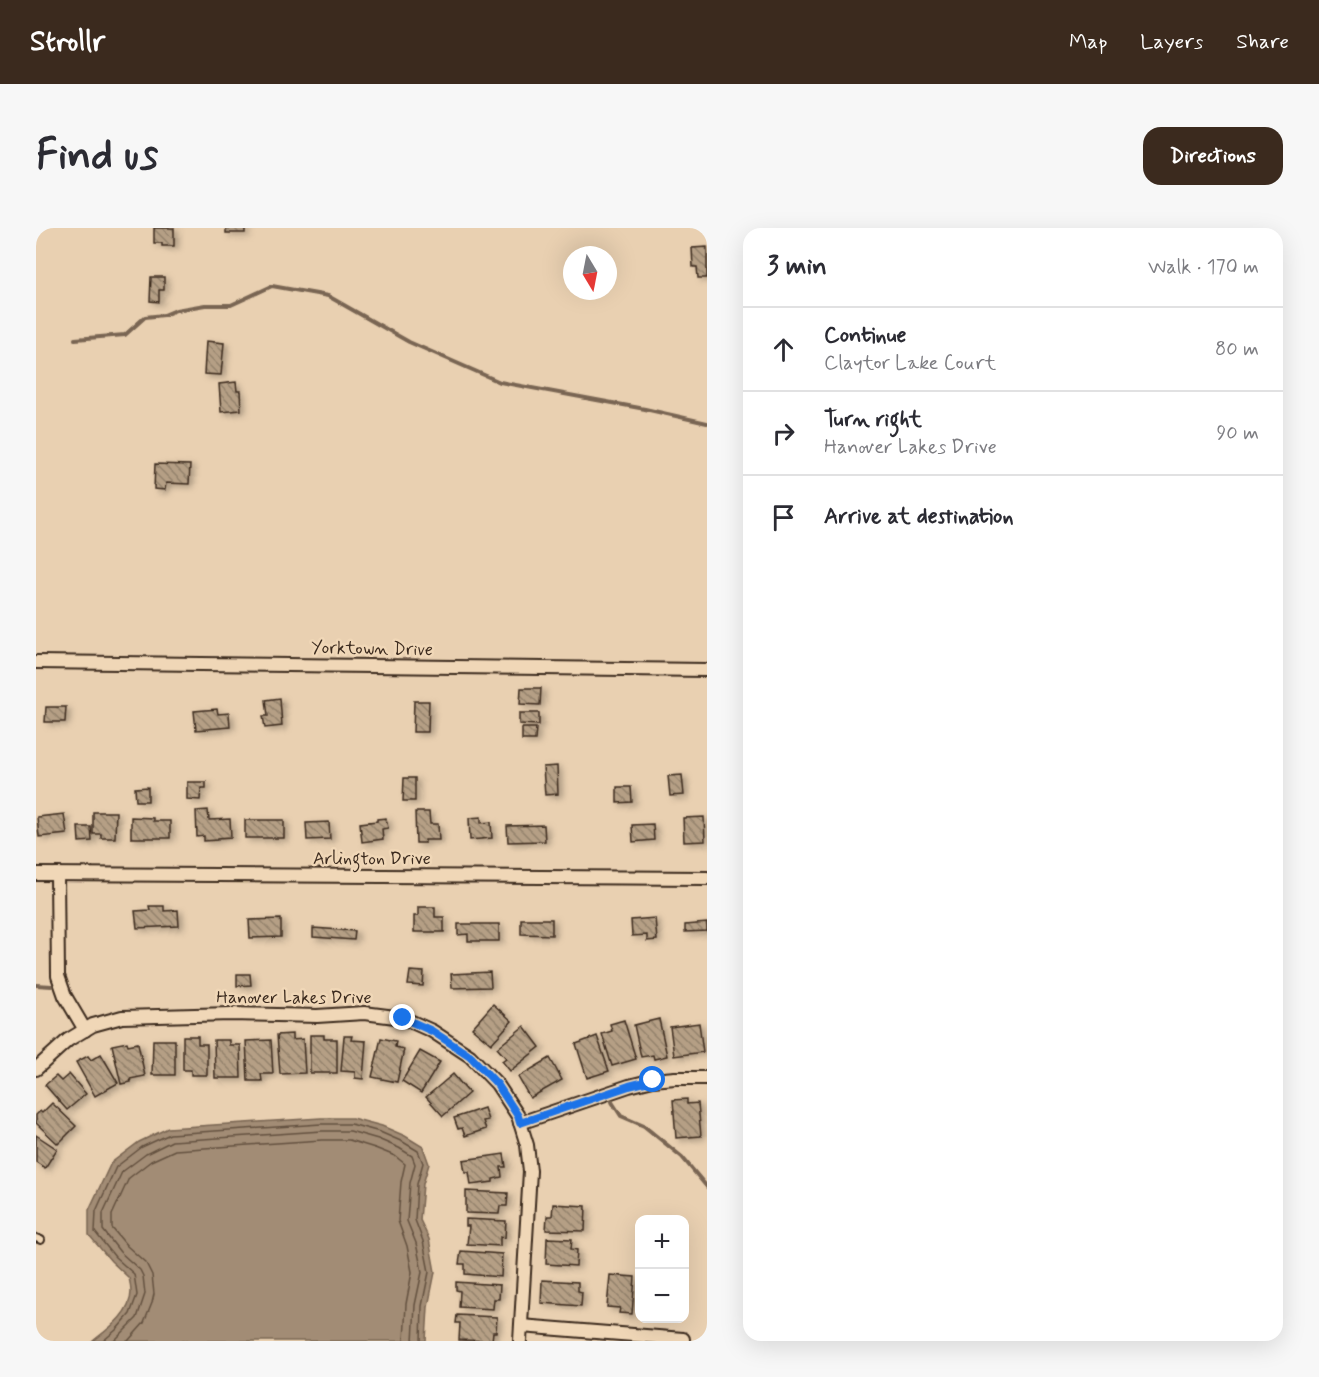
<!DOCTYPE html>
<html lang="en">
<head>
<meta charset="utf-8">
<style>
  :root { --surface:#fff; --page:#f7f7f7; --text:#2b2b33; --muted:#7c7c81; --line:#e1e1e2; --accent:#3b2a1e }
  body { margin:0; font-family:Mynerve,sans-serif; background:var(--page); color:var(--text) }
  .controls { position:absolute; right:18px; bottom:18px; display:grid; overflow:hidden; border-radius:12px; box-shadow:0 6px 24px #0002 }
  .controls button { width:54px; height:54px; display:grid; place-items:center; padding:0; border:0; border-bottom:2px solid var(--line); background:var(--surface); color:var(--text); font:30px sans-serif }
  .compass { position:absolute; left:527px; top:18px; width:54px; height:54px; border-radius:50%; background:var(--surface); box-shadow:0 6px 24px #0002; rotate:170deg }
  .stop { position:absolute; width:18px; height:18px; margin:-14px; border:4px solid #1a73e8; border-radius:50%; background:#fff }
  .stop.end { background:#1a73e8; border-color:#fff; box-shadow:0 2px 6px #0008 }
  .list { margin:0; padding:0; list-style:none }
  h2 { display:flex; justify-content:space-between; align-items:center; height:78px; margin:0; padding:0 24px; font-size:26px }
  h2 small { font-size:20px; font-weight:400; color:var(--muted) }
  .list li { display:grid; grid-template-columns:39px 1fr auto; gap:18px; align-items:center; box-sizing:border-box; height:84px; padding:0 24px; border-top:2px solid var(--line) }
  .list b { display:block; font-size:22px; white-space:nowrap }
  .list p { margin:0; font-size:20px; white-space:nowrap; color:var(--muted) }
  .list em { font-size:20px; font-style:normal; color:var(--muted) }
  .icon { flex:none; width:33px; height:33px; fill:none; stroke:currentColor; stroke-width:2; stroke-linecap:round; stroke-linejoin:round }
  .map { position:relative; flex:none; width:671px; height:1113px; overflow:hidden; border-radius:18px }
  header { display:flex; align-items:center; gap:36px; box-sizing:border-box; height:84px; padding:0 30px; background:var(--accent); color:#fff }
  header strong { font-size:28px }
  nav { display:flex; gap:33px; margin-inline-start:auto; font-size:21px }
  .intro { display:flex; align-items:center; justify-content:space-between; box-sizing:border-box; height:144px; padding:0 36px }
  h1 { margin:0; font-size:42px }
  .button { padding:15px 27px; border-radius:18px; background:var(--accent); color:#fff; font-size:21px; font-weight:700 }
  main { display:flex; gap:36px; padding:0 36px }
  aside { flex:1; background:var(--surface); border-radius:18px; box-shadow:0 6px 24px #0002 }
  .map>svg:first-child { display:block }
</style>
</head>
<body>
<header>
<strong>Strollr</strong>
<nav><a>Map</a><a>Layers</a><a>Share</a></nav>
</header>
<div class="intro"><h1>Find us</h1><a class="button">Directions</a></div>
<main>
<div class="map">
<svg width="671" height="1113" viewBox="0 0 671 1113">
  <defs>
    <pattern id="building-back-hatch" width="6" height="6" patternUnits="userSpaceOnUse" patternTransform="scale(1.5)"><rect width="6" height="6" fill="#b59f85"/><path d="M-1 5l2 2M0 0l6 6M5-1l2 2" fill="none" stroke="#94826c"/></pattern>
    <filter id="shadow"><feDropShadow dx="4" dy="2.5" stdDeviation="3" flood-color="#0004"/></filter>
  </defs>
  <rect width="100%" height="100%" fill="#e9d0b1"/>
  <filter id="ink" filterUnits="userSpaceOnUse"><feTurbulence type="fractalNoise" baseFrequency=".0167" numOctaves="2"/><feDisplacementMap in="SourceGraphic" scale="12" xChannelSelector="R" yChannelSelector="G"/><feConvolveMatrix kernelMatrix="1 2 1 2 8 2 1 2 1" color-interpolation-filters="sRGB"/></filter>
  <g filter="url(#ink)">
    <path fill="#a28c74" stroke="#796552" stroke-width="1.5" d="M285,890H316L346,898L369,908L387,919L393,936L387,956L384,992L393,1011L399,1044L392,1079L390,1113H57C72,1101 95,1085 95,1064C95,1060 94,1054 93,1050L75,1033L53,1007V982L75,935L103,914L132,900Z"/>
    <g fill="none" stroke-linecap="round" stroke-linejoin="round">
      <g stroke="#645140" stroke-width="1.5">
        <path d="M67,1113L80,1102L94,1086L101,1067L98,1046L79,1029L59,1004L60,983L80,939L106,919L134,906L285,896H315L344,904L367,914L382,923L387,935L381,956L379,992L387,1013L393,1044L386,1078L385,1113"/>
        <path d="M78,1113L101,1090L109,1066L107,1048L104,1042L84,1024L67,1002V985L86,944L110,926L136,913L286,903H314L342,911L363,920L376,928L379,936L374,955L371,993L380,1015L386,1044L379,1077L377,1113"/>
        <path d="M92,1113L108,1095L116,1075L118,1066L116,1047L110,1035L91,1018L76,1000V987L93,950L115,933L139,922L286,912H313L339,920L359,928L369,936L365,954L362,993L371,1018L376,1044L370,1076L368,1113"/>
      </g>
      <g stroke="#796552" stroke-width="4">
        <path d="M39,111L89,107L109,89L128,87L140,82L169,77H195L236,58L292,68L373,114L464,154L609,181L671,195"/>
        <path d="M0,757L16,758"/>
        <path d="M576,874L585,888L608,898L646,929L671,959"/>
      </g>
    </g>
    <g fill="url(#building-back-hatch)" stroke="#3b2a1e" stroke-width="1.5" filter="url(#shadow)">
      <path d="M118,0H138V18H126V15H118Z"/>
      <rect x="190" y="0" width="19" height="5"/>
      <path d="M671,19V50H662L661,39H657L656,20Z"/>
      <path d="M115,49H128V62H123V74L114,73Z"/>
      <path d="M170,113L188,115L185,147L168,146Z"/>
      <path d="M200,154L201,163H204L205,182L185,184L183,156Z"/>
      <path d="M119,236L154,237L153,256L130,255L129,262L118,261Z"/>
      <path d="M485,460H505L504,477L484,476Z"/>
      <path d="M244,470L246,498L229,500L227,488H232L230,472Z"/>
      <path d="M378,473H393L392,504H377Z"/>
      <path d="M10,479H30L29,494H9Z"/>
      <path d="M181,481L182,486L193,485L194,499L160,502L158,483Z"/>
      <path d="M483,485H503V497L483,496Z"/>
      <path d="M486,500H500L499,512H486Z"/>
      <path d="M521,538L522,566L509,567L507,539Z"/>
      <path d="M646,547L648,567L634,568L632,548Z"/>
      <path d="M368,550H379V573H367Z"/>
      <path d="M151,554H170V560H165L164,572L151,571Z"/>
      <path d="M112,559V573H100L99,560Z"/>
      <path d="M581,559H595L596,574L581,575Z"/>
      <path d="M172,582L173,592L194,591L195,609L182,610V612L168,613V608L161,609L160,583Z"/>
      <path d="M57,584H80L79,610H65V606H57Z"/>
      <path d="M379,584H393L394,596H402L403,612H389V615H380Z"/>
      <path d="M28,586L31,606L3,609L1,589Z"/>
      <path d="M95,589L117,590V593H134V610H95Z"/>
      <path d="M445,589V595L455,594L456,610L434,612L433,590Z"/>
      <path d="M668,589L669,613L648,614L647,590Z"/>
      <path d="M350,590L352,600L346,601L347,611L326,614L324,595L341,593V591Z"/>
      <rect x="209" y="592" width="39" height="18"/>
      <path d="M293,594L294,611L271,612L270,595Z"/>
      <path d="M617,596L618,612L597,614L596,597Z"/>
      <path d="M508,597L509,613L472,614L471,598Z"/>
      <path d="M42,599H55L56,613L43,614Z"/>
      <path d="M113,678H128V683L142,682L143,698L101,700L99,683L114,682Z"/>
      <path d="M382,679H399V689H408V704H378V688H382Z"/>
      <path d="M619,690L621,712L611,713V707L596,708L595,692Z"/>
      <path d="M245,691V709L214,710L213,692Z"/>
      <path d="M485,691H516V707L485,706Z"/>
      <path d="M671,695V703L649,704V697Z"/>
      <path d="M422,696H463V713H432V706L422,707Z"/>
      <path d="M277,700L319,703L318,712L277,709Z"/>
      <path d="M374,743L388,744L387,758L372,757Z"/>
      <path d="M454,744L455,759L416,760L415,746Z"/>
      <path d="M201,746H214L215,757L201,758Z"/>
      <path d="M457,776L476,793L455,816L436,800Z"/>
      <path d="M623,791L631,828L618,831L617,827L605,829L598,797Z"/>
      <path d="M588,792L600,831L576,838L566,806L576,803L574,796Z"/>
      <path d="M663,795L667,824L638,828L634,799Z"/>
      <path d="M488,798L504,819L474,843L466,833L470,830L461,820Z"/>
      <path d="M256,806V812L267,811L269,845L244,846L241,807Z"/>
      <path d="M274,807H288V811H301V845H274Z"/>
      <path d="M147,808H162V816H171V847H155V842H147Z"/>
      <path d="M308,808H316L315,812L330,813L327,851L319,850V844L305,843Z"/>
      <path d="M561,808L573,843L551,850L540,816Z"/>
      <path d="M345,810L360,813L359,819L368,821L361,854L336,849Z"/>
      <path d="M117,812H139V847H116Z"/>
      <path d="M178,812H193V817H204L205,850H179Z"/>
      <path d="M235,812L237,846H225L226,853H212L210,813Z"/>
      <path d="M91,814L92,817L102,815L109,848L94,851L95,854L85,856L76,817Z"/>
      <path d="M384,823L404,834L385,865L366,853Z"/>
      <path d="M65,826L82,855L59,868L40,834L52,828L55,832Z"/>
      <path d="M514,830L526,852L494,870L482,849Z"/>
      <path d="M33,846L50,866L31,882L9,857L20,848L25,853Z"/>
      <path d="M417,846L433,865L407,888L390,869Z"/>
      <path d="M651,871V876L662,875L665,908L640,910L637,872Z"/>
      <path d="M16,875L40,898L22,916L0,895V887L4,883L6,885Z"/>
      <path d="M448,880L452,892L447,893L450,901L429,908L426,900L422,901L418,890Z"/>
      <path d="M0,907L21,921L9,940L0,934Z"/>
      <path d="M468,926L470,939H465L466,949L457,951V954L435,957L433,944H429L427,932Z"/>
      <path d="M430,963L472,965L471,978H464L463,986L430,985Z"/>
      <path d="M517,976L550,978L549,1003L510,1002L511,988H516Z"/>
      <path d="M430,991L470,993L469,1010L464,1009V1018L431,1016L433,998H430Z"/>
      <path d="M511,1010L536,1011L535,1021L541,1022L540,1038L510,1036Z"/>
      <path d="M425,1023L466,1026L465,1049L429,1046V1036H423Z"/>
      <path d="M574,1047L599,1049L596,1086L583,1085L584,1080L571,1079Z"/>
      <path d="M506,1052L542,1054V1063L546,1064L545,1078L505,1075Z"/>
      <path d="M420,1054L464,1057L463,1071H458L457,1081L423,1079L424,1063L420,1062Z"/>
      <path d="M421,1087L461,1089L460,1104H457L456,1113L423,1112L424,1095H420Z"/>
    </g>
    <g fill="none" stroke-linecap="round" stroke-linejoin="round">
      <g stroke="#3b2a1e" stroke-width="10">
        <path id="service" d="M0,1010L5,1012"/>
      </g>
      <g stroke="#3b2a1e" stroke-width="16">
        <g id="minor">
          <path d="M0,434L671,442"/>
          <path d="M0,646L671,650"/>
          <path d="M21,646L22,748L29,768L49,802"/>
          <path d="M0,841L32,812L57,797L86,789L195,786L281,788L328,785L367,790L396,803L434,828L461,856L482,888L491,917L494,943L484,1113"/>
          <path d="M484,895L593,858L617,852L639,850H671"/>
          <path d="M485,1098L647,1111V1113"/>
        </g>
      </g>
      <use href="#service" stroke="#f0d7b7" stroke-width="6"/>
      <use href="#minor" stroke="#f0d7b7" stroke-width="12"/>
    </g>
  </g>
  <g fill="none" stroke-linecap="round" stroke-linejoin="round" filter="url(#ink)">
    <path stroke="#1a73e8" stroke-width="8" d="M367,790L396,803L434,828L461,856L482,888L484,895L593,858L617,852"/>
  </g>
  <g text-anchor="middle" stroke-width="5" stroke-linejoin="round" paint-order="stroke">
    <g font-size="18" fill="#3b2a1e" stroke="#f0d7b7">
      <text transform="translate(336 420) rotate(1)" y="6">Yorktown Drive</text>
      <text x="336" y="636">Arlington Drive</text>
      <text x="258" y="775">Hanover Lakes Drive</text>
    </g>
  </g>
</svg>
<div class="controls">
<button>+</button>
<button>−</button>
</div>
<svg class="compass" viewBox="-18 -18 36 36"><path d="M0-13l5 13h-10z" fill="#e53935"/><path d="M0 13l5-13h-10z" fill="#7c7c81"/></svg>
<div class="stop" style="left:617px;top:852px"></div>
<div class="stop end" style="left:367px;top:790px"></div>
</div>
<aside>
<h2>3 min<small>Walk · 170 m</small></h2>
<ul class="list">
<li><svg class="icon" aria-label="ahead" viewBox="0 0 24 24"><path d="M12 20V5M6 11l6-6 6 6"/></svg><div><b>Continue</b><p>Claytor Lake Court</p></div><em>80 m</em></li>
<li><svg class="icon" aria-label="right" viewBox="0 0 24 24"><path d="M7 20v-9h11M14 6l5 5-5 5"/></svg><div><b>Turn right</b><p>Hanover Lakes Drive</p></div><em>90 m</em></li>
<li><svg class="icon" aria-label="arrive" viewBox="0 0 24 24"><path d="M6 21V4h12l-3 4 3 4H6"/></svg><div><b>Arrive at destination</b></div></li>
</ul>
</aside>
</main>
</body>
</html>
